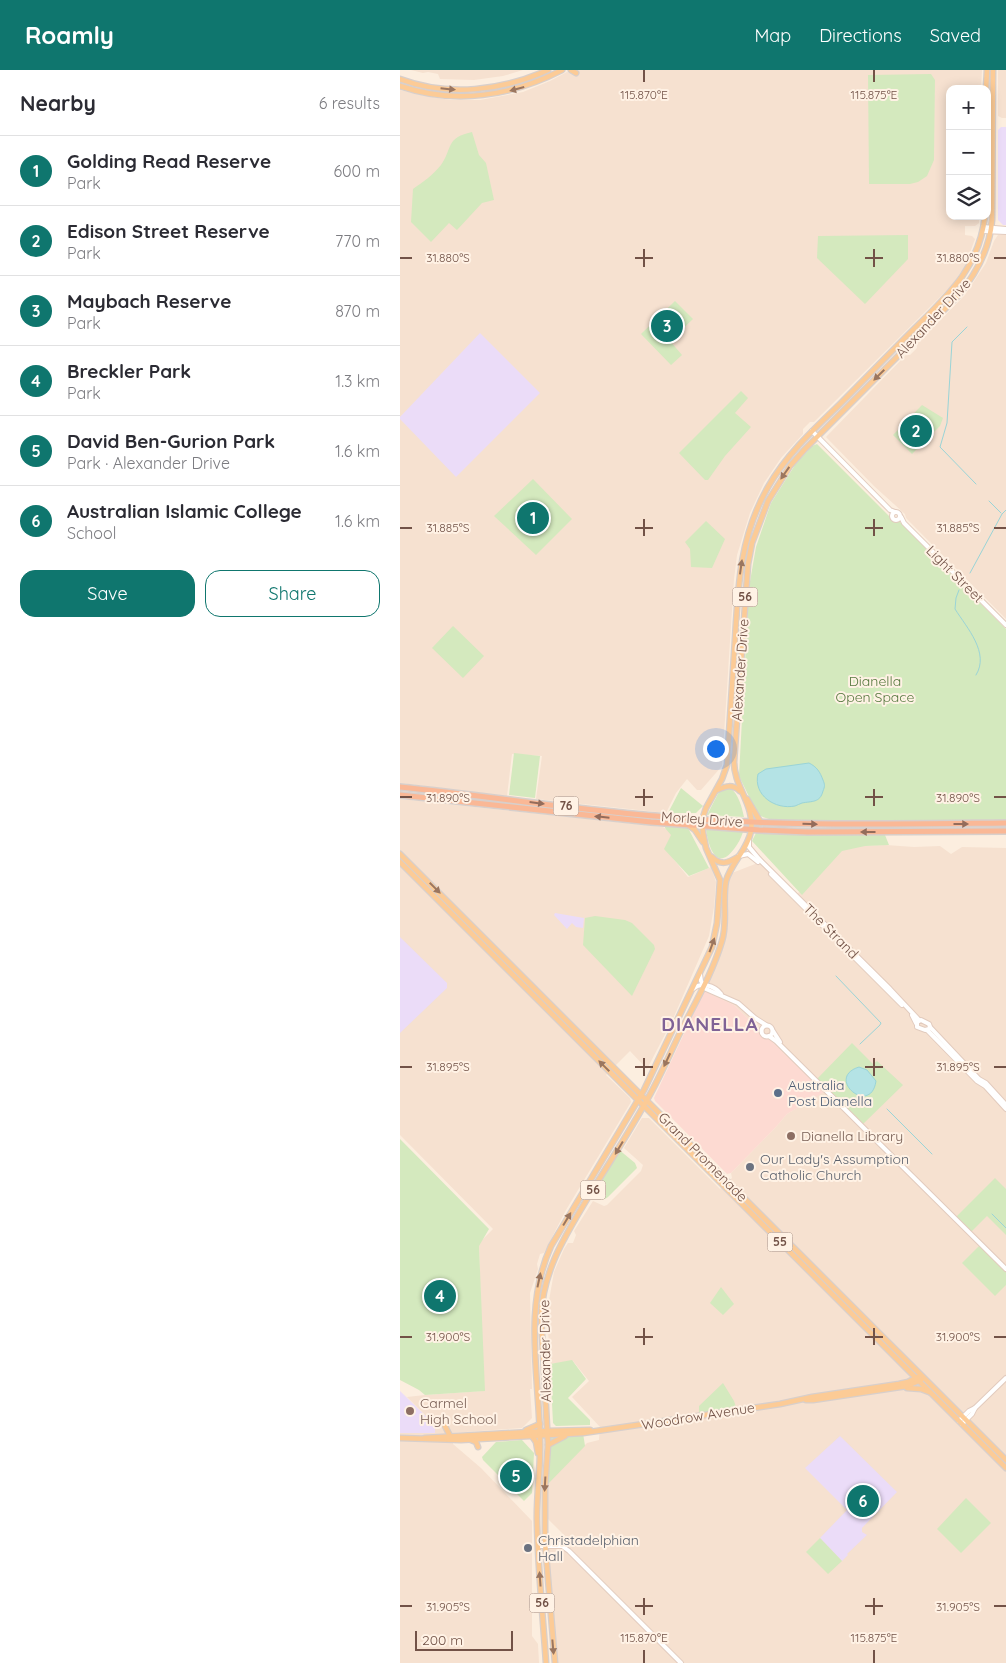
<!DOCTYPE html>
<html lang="en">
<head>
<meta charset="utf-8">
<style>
  :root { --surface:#fff; --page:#f7f7f7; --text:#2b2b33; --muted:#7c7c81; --line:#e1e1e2; --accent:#0f766e }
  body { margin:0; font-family:Quicksand,sans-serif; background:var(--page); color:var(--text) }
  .controls { position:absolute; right:15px; top:15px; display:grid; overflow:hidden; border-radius:10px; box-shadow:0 2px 12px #0003 }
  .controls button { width:45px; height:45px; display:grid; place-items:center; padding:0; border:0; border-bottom:1px solid var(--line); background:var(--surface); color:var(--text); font:25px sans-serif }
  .scale { position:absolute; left:15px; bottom:12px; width:98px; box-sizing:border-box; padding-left:5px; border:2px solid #725247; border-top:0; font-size:14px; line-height:18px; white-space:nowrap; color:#725247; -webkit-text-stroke:4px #fff2e5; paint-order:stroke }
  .you { position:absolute; left:315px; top:678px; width:18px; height:18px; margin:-12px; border:4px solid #fff; border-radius:50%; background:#1a73e8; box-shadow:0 0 0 8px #1a73e833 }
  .badge { display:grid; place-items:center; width:32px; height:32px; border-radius:50%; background:var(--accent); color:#fff; font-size:16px; font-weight:700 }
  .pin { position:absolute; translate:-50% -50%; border:2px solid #fff; box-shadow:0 1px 5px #0006 }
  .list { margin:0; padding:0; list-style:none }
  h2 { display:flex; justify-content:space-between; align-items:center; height:65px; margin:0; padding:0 20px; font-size:21px }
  h2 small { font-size:16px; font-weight:400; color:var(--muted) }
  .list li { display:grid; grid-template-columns:32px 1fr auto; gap:15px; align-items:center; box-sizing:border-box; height:70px; padding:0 20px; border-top:1px solid var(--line) }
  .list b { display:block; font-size:19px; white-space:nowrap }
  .list p { margin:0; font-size:16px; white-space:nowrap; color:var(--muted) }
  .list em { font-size:16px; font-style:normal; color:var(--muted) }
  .actions { display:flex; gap:10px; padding:15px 20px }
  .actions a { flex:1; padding:11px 0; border:1px solid var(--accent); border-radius:15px; text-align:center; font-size:18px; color:var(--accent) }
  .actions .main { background:var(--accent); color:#fff }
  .icon { flex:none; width:28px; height:28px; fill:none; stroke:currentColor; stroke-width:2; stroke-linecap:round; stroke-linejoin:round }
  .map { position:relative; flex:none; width:606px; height:1593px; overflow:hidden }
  header { display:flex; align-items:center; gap:30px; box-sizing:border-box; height:70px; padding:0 25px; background:var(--accent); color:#fff }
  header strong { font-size:24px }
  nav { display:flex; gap:28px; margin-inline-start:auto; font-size:18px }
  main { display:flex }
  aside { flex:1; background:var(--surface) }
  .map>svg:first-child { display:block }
</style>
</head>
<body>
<header>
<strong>Roamly</strong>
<nav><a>Map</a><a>Directions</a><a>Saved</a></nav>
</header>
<main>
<aside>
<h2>Nearby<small>6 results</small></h2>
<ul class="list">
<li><span class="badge">1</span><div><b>Golding Read Reserve</b><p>Park</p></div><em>600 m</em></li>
<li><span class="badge">2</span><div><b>Edison Street Reserve</b><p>Park</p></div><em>770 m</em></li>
<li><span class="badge">3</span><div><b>Maybach Reserve</b><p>Park</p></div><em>870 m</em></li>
<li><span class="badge">4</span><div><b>Breckler Park</b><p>Park</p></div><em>1.3 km</em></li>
<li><span class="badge">5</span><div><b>David Ben-Gurion Park</b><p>Park · Alexander Drive</p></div><em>1.6 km</em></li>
<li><span class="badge">6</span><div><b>Australian Islamic College</b><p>School</p></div><em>1.6 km</em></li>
</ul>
<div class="actions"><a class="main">Save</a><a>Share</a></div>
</aside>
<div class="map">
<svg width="606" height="1593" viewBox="0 0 606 1593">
  <rect width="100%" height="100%" fill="#fceedf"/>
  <g fill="#f6e1d0">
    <path d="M11,0H123L103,6L74,10L40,9L38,4L28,2L23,3Z"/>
    <path d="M178,0H582L581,19H550V146H579V153L575,156H565V165L572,166L575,169L565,196L552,215L538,229L414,352H410L403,359V364L381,388L364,413L350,443L337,485L334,509L322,696L301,720H297L287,709L276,723L266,743L136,729L142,686L112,684L107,726L0,713V20L21,25L50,30H80L123,22L150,11L167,2L171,3Z"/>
    <path d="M598,0H606V48H602L598,46Z"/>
    <path d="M598,165H606V549L506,448L505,444L474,416L426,367L506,285H510L517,278V274L565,225L586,193L594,171Z"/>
    <path d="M0,729L263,757L274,764L267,781L288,807L311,797L316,812L314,837L309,866L272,951L247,999L230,981L206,1005L230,1028L231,1032L166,1140L144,1183L140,1184L137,1194L138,1199L130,1223L132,1319H130L132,1348L122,1358L52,1363L53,1374L81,1398L132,1451V1566L138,1574L139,1593H0V1363H34L35,1355L7,1327L25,1325L83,1321L79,1173L93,1159L0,1065Z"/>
    <path d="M486,775L514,777L540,776L551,784L562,777L606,778V1593H157L147,1471H160L169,1478L173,1474L148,1449V1412L187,1373L199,1370L200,1357L172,1327L189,1311L173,1291L150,1294L147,1242L154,1202L164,1179L168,1173H173L176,1165L174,1161L193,1131L204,1136L207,1135L241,1101L243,1095L224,1078L242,1048H249L320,1119L332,1108L331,1103L375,1058L387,1044L423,1022L334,935L304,921L325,865L327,813L332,803L363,791L397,824L441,780L454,776Z"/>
  </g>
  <path fill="#fddad2" d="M304,921L334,935L424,1022L387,1044L375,1058L331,1103L327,1104L255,1031L254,1028Z"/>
  <g fill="#ebdcf8">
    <path d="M601,57H606V155H603L598,150V60Z"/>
    <path d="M80,263L140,323L56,407L0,349V347Z"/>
    <path d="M155,843L184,848L183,858L176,857L172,853L167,859L154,845Z"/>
    <path d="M0,867L47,913V918L0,963Z"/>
    <path d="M0,1321L35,1355V1363H0Z"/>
    <path d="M440,1366L497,1422L462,1458V1462L467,1465L447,1484L448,1485L442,1491L420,1468L447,1440L405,1398Z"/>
  </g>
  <g fill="#d4e9be">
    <path d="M531,4L535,10L534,90L527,106L518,112L510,114H469L468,5Z"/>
    <path d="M72,62L79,85L86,93L94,130L82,133L57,160L49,153L31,172L11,152L13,119C23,112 33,105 41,95C53,78 45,68 72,62Z"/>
    <path d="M508,165V189L465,234L417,188L418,166Z"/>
    <path d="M275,231L293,249L270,271L282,285L271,295L241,264Z"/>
    <path d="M341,321L348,328L335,343L351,357L325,386L308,410H305L279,383Z"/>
    <path d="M522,335L543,348L540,356L512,384L493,365Z"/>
    <path d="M417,374L489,446L498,450L606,559V751L372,750L360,746L356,741L339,706L349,517L356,477L371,433L395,395L412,376Z"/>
    <path d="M133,409L172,449L136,485L94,446Z"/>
    <path d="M306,451L325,469L312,498L291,497L290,479L285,472Z"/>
    <path d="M53,556L84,586L63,608L32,578Z"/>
    <path d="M114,683L140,686L135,728L109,725Z"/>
    <path d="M281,718L303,736L296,743H268Z"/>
    <path d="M330,718C339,724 342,738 344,747L307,745L320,720Z"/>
    <path d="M265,755L288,758L309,798L289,806L264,779L271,765L265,758Z"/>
    <path d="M306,759L343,762C341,768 338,774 334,779C316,803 308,775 306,759Z"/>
    <path d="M356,763L485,765L489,775L465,776L442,781L402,825L352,771Z"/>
    <path d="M195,846L225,850L232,853L254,875L255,879L232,926L183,875L185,848Z"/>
    <path d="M452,973L473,994L477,991L503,1015L462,1055L416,1010Z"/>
    <path d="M0,1069L89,1159L79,1176L85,1321L25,1325L19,1320L0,1310Z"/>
    <path d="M218,1079L235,1093L237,1098L208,1127L205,1129L191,1123Z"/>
    <path d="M595,1108L606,1119V1165L587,1146L570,1163L555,1148Z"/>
    <path d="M581,1174L606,1199V1215L595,1226L562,1193Z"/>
    <path d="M321,1217L334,1234L323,1245L310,1233Z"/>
    <path d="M172,1290L186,1309L168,1328L190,1350V1355L156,1356L153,1353L150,1294Z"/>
    <path d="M323,1313L334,1331L337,1340H323L299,1343V1336Z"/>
    <path d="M183,1363L185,1376L145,1417L147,1366Z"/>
    <path d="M122,1370L134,1383L132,1423L124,1431L83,1390L82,1387L96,1372Z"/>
    <path d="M566,1428L591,1453L561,1483L537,1459Z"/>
    <path d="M420,1468L442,1491L428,1504L406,1482Z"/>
  </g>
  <g fill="#b4e3e5" stroke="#9ad4d7">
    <path d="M409,693C417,697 420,702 423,710C425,715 425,716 423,721C420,733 412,731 402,733C400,734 397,735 395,736C375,740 353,725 358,704L366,699Z"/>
    <path d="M459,997L467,1000L476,1011C471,1047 424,1008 459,997Z"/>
  </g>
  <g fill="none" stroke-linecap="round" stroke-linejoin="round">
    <g stroke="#9ad4d7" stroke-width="1">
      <path d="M567,257L552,272L547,353L540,377L576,414"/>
      <path d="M589,431L601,443"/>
      <path d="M570,503L602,444L606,440"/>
      <path d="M559,520L556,528L555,539C567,558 590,583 576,605"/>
      <path d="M436,906L481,953L480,955L460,974"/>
      <path d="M487,1039L532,1084"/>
      <path d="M592,1144L606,1158"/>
    </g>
    <g stroke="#e2cbbe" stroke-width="6">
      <g id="tertiary">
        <path d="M583,157L606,159"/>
        <path d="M583,161L606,162"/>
        <path d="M412,361L490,440L495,442"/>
        <circle cx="496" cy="446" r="4"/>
        <path d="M501,447L504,453L606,555"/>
        <path d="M349,771V777L359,789L490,919L519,950"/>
        <path d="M339,786L348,784L358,792"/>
        <path d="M371,804L426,859"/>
        <path d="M449,882L502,935"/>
        <path d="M300,904L301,911L306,919L338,933L355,948L366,955"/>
        <path d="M293,919C301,912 314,915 321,924"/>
        <path d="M512,945L516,953"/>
        <path d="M521,950L529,954L530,957L529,959L525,960L517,957V952Z"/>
        <circle cx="367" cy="961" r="5.5"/>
        <path d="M530,957L579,1009L586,1013L606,1035"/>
        <path d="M527,960L577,1011L585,1016L606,1039"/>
        <path d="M373,961L380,972"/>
        <path d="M369,966L376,971L606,1199"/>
        <path d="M559,1351L569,1341L575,1338L606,1308"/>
        <path d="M562,1354L572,1344L575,1338"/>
        <path d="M138,1473H158L169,1481L281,1593"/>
        <path d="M138,1476H162"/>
      </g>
    </g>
    <g stroke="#d8cfcb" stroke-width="7">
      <g id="primary">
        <path d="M171,0L176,3"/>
        <path d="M0,9C48,27 102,21 148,0"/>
        <path d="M0,16C55,35 112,26 162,0"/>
        <path d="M586,19L587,0"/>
        <path d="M317,720C326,716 332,714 340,721"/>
        <path d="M347,729L361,753"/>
        <path d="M288,755L295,760L303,772"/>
        <path d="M0,784L606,1390"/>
        <path d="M312,787C321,796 328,793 338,787"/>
        <path d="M0,792L606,1398"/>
        <path d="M507,1318L521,1319L529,1322"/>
        <path d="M406,1330H413L507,1316L521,1310"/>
        <path d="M41,1353L44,1354L50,1366"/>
        <path d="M126,1360L140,1354"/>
        <path d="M132,1366L136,1372L138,1383"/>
        <path d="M0,1368L61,1370L183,1363L380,1334L412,1327L499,1314L508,1312L518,1307"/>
        <path d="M25,1368L147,1361L190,1360"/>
        <path d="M71,1370L76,1372L78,1377"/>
        <path d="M148,1375L165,1366"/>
        <path d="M146,1593C143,1547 138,1500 137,1453C136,1425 141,1398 140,1370C139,1305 123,1237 151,1176L244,1020L312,877L317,853L320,810L306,778L303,763L302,750L306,738L322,709L327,695C330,654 332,612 335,570C338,515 340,466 368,417C386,385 414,359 440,334C463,311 486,287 509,264C545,228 579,200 585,146"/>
        <path d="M155,1593L145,1472V1417L148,1375L141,1246C143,1197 169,1160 193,1119C212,1089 231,1059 248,1028C259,1009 268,988 278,967C293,936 312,905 322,871C328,852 322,831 326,811C331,793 348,779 351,761C355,735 334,717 334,692L348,494L352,473L368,431L390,396L405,379L558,226C576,204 590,179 592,150L593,0"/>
      </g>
    </g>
    <g stroke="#d8cfcb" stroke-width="8">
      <g id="trunk">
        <path d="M0,717C97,727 195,743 293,749C397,756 502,754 606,753"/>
        <path d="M0,725L251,752L359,760L408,762L606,761"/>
      </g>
    </g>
    <use href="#tertiary" stroke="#fff" stroke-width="4"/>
    <use href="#primary" stroke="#fccb96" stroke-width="4.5"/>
    <use href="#trunk" stroke="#fab896" stroke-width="5"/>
  </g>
  <defs><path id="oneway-solid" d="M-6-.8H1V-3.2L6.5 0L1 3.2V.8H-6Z" transform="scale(1.25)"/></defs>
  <g fill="#9b765f">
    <use href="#oneway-solid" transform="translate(48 19) rotate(6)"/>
    <use href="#oneway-solid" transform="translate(117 19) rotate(165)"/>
    <use href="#oneway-solid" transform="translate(479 305) rotate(135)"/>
    <use href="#oneway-solid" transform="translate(385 403) rotate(125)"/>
    <use href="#oneway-solid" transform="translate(341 497) rotate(-82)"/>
    <use href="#oneway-solid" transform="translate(35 818) rotate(45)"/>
    <use href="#oneway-solid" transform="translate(312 875) rotate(-70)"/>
    <use href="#oneway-solid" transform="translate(267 990) rotate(115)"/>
    <use href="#oneway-solid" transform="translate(204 996) rotate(-135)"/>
    <use href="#oneway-solid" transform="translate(219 1078) rotate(121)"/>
    <use href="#oneway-solid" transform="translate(167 1149) rotate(-59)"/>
    <use href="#oneway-solid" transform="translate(139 1210) rotate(-78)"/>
    <use href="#oneway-solid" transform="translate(145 1414) rotate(93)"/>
    <use href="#oneway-solid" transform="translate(140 1509) rotate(-94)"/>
    <use href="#oneway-solid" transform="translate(153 1577) rotate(85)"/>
  </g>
  <g fill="#946c5b">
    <use href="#oneway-solid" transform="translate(137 733) rotate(7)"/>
    <use href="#oneway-solid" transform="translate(202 747) rotate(-174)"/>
    <use href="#oneway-solid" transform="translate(410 754) rotate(1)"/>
    <use href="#oneway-solid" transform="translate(561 754)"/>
    <use href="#oneway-solid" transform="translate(468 762) rotate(180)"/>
  </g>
  <path fill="none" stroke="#725247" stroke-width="2" d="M244,0V12M474,0V12M244,179V197M474,179V197M0,188H12M235,188H253M465,188H483M594,188H606M244,449V466M474,449V466M0,458H12M235,458H253M465,458H483M594,458H606M244,719V736M474,719V736M0,727H12M235,727H253M465,727H483M594,727H606M244,988V1006M474,988V1006M0,997H12M235,997H253M465,997H483M594,997H606M244,1258V1275M474,1258V1275M0,1267H12M235,1267H253M465,1267H483M594,1267H606M244,1528V1545M474,1528V1545M0,1536H12M235,1536H253M465,1536H483M594,1536H606M244,1580V1593M474,1580V1593"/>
  <circle fill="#5c6f8a" stroke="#fff2e5" stroke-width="2" cx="378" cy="1023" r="5"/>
  <g fill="#8d6e63" stroke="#fff2e5" stroke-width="2">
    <circle cx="391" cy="1066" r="5"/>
    <circle cx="10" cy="1341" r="5"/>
  </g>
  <g fill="#6b7280" stroke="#fff2e5" stroke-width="2">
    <circle cx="350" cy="1097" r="5"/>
    <circle cx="128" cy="1478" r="5"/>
  </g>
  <g text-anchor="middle" stroke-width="4" stroke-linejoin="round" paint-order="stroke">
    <g fill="#fff2e5" stroke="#9c8276" stroke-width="1">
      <rect x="332.5" y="517.5" width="25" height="19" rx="4"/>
      <rect x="153.5" y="726.5" width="25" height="19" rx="4"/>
      <rect x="180.5" y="1110.5" width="25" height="19" rx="4"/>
      <rect x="367.5" y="1162.5" width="25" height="19" rx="4"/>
      <rect x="129.5" y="1523.5" width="25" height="19" rx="4"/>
    </g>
    <g font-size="12" font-weight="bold" fill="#725247">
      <text x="345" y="531">56</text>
      <text x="166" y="740">76</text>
      <text x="193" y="1124">56</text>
      <text x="380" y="1176">55</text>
      <text x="142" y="1537">56</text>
    </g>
    <g font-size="14" fill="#725247" stroke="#fff2e5">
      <text transform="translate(533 248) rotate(-47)" y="5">Alexander Drive</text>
      <text transform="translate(555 504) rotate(45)" y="5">Light Street</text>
      <text transform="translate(340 600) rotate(-86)" y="5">Alexander Drive</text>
      <text transform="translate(302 749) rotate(4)" y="5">Morley Drive</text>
      <text transform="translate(431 861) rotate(45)" y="5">The Strand</text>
      <text transform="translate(303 1087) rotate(45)" y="5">Grand Promenade</text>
      <text transform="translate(145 1281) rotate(-91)" y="5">Alexander Drive</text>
      <text transform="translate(298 1346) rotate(-9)" y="5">Woodrow Avenue</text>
    </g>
    <g font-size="14" fill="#56783f" stroke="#fff2e5">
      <text x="475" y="616">Dianella<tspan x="475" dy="16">Open Space</tspan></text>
    </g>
    <g font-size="14" fill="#4e5e75" stroke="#fff2e5" text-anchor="start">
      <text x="388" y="1020">Australia<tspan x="388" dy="16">Post Dianella</tspan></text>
    </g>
    <g font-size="14" fill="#785e54" stroke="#fff2e5" text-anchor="start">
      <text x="401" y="1071">Dianella Library</text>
      <text x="20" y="1338">Carmel<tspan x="20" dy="16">High School</tspan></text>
    </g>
    <g font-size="14" fill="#5b616d" stroke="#fff2e5" text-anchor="start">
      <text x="360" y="1094">Our Lady's Assumption<tspan x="360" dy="16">Catholic Church</tspan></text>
      <text x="138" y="1475">Christadelphian<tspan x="138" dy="16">Hall</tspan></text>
    </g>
    <g font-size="19" font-weight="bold" letter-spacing="1" fill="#7f6296" stroke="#fff2e5">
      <text x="310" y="961">DIANELLA</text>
    </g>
  </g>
  <g font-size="12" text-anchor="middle" fill="#725247" stroke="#fff2e5" stroke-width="4" stroke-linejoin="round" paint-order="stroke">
    <text x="244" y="29">115.870°E</text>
    <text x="474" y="29">115.875°E</text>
    <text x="48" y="192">31.880°S</text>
    <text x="558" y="192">31.880°S</text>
    <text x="48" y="462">31.885°S</text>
    <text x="558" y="462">31.885°S</text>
    <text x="48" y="732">31.890°S</text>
    <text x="558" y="732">31.890°S</text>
    <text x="48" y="1001">31.895°S</text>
    <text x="558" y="1001">31.895°S</text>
    <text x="48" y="1271">31.900°S</text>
    <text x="558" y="1271">31.900°S</text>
    <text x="48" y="1541">31.905°S</text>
    <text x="558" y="1541">31.905°S</text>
    <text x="244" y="1572">115.870°E</text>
    <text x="474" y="1572">115.875°E</text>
  </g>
</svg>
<div class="controls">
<button>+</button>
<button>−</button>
<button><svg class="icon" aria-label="layers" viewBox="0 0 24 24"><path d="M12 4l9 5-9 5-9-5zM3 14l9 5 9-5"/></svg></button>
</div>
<div class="scale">200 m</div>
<div class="you"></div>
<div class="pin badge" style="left:133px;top:448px">1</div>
<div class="pin badge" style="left:516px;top:361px">2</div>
<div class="pin badge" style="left:267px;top:256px">3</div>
<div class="pin badge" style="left:40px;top:1226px">4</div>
<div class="pin badge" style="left:116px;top:1406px">5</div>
<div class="pin badge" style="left:463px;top:1431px">6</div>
</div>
</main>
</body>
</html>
